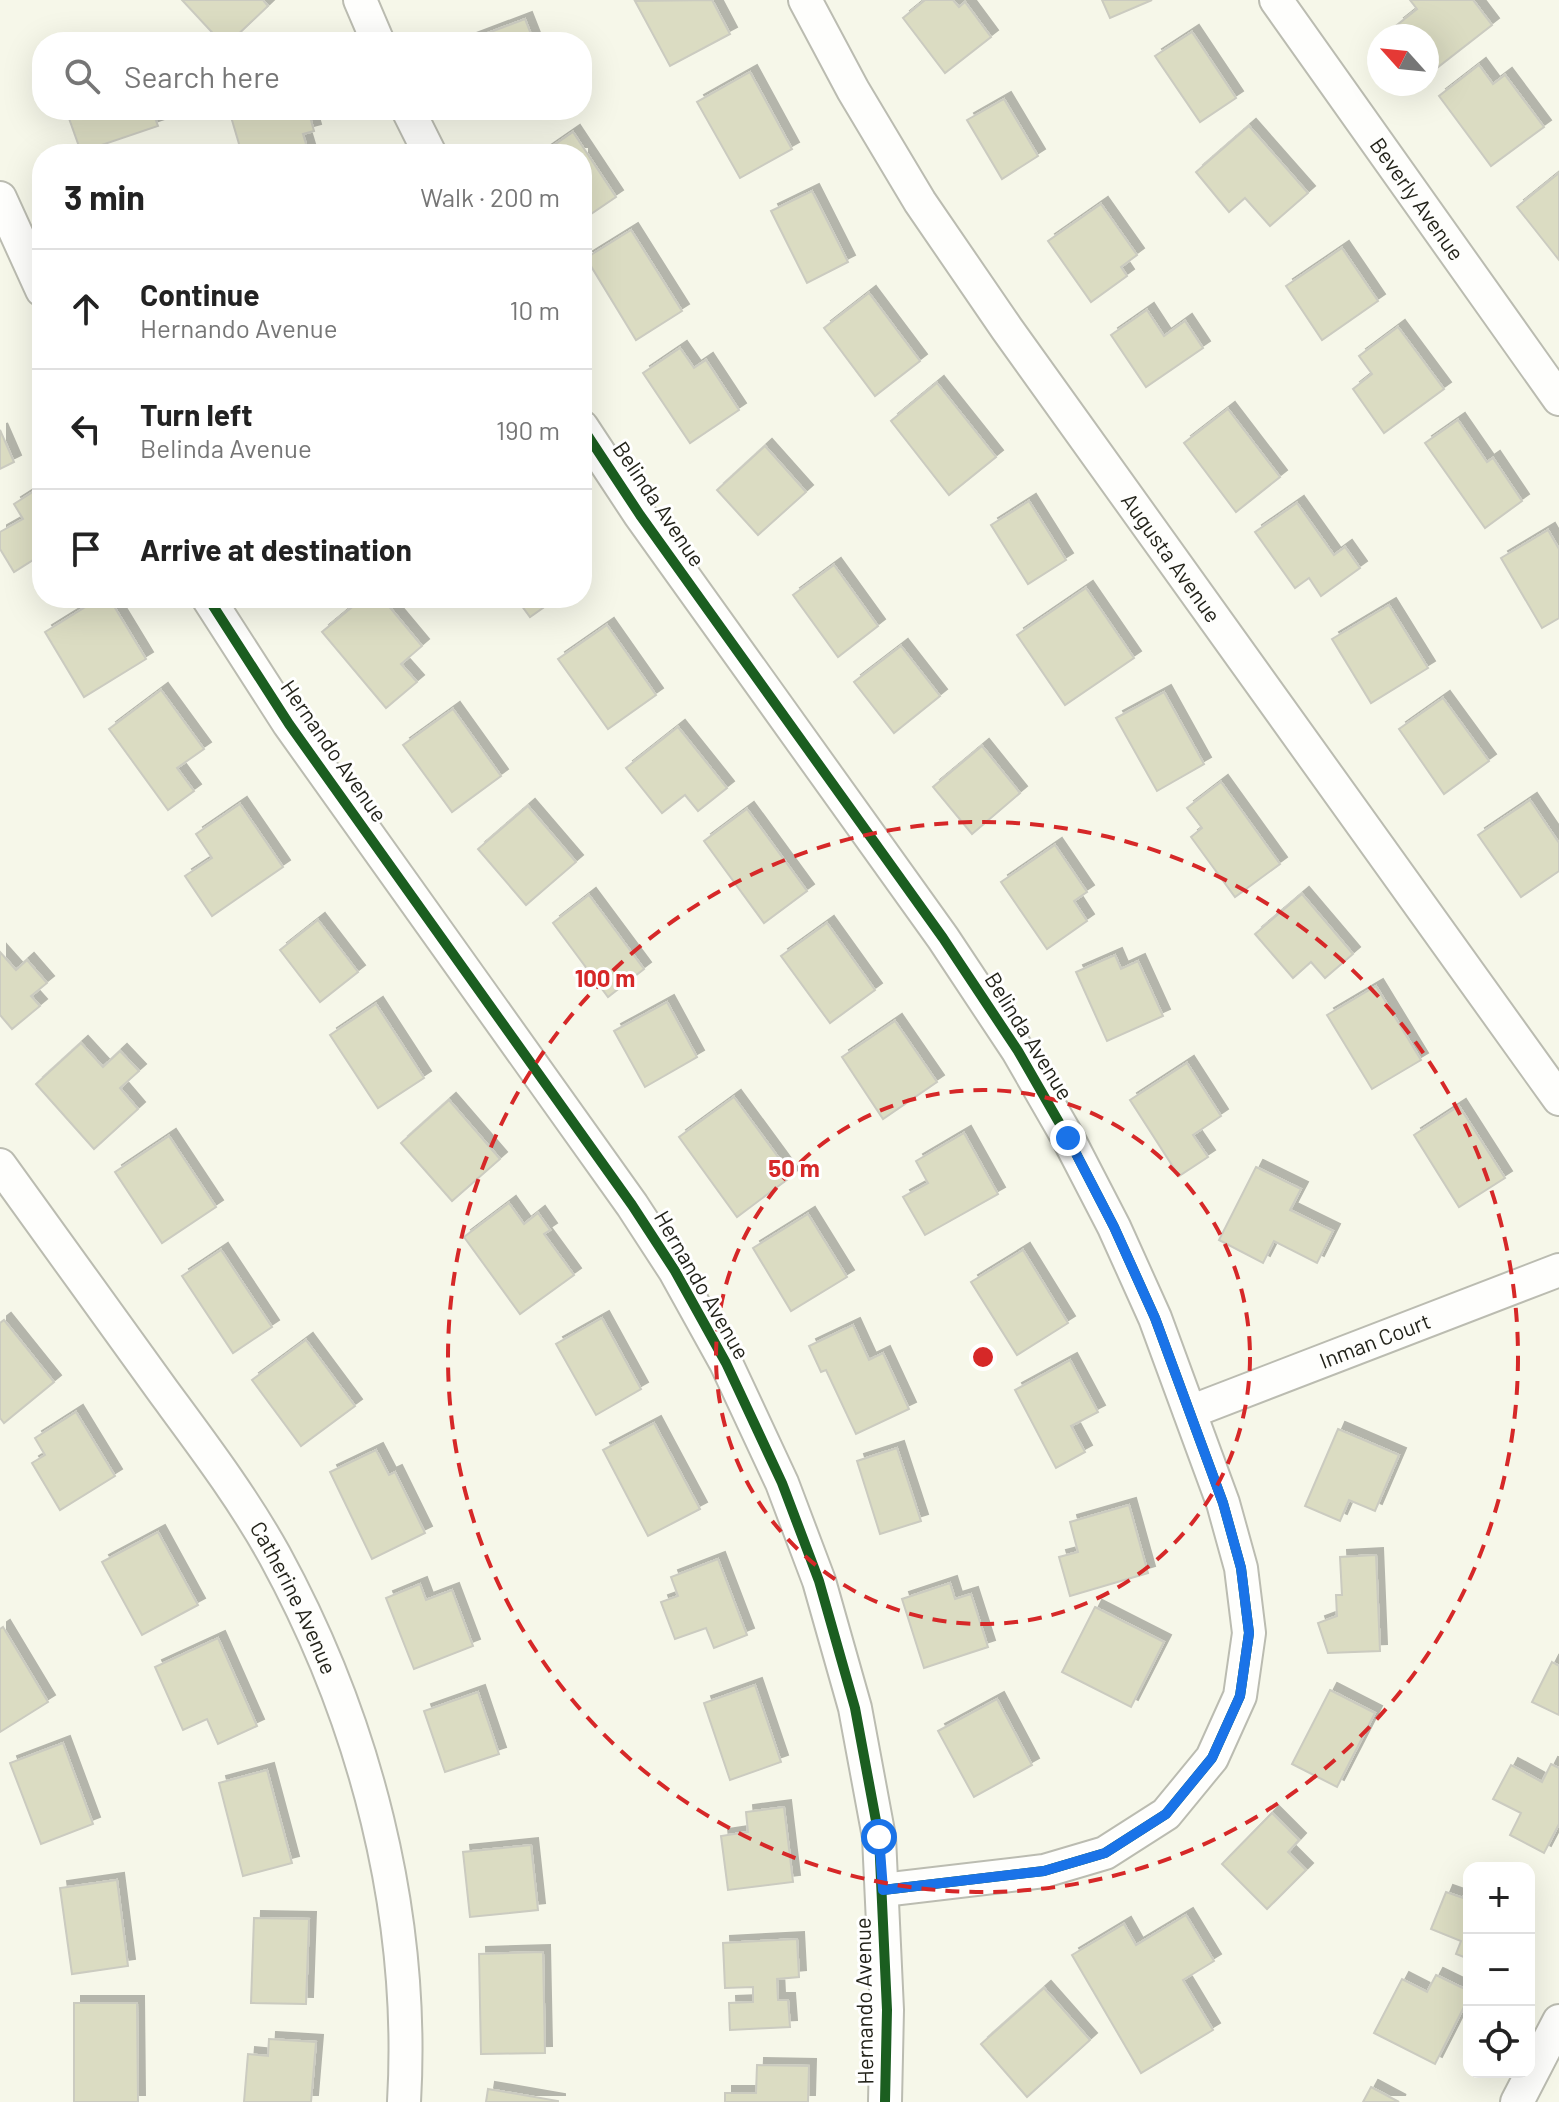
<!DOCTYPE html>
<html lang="en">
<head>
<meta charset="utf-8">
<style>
  :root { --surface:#fff; --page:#f2f2f2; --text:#222; --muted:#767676; --line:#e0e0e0 }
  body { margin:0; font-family:Barlow,sans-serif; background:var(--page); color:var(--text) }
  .controls { position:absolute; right:24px; bottom:24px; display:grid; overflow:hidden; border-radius:16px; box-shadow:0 8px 32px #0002 }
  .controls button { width:72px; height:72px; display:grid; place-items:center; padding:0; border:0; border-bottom:2px solid var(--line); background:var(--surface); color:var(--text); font:40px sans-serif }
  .compass { position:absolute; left:1367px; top:24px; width:72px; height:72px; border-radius:50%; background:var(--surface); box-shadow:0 8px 32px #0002; rotate:297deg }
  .stop { position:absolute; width:24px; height:24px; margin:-18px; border:6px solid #1a73e8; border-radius:50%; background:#fff }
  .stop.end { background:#1a73e8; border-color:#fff; box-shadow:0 2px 8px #0008 }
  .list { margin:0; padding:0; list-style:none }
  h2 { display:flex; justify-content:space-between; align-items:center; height:104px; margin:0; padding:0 32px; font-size:34px }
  h2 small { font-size:26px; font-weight:400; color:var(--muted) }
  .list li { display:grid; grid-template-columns:52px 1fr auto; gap:24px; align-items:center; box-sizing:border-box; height:120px; padding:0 32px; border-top:2px solid var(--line) }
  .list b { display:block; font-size:30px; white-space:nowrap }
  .list p { margin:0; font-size:26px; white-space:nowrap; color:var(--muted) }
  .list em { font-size:26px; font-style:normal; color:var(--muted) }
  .icon { flex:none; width:44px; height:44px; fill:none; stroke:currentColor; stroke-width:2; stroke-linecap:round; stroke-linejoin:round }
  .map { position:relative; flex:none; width:1559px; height:2102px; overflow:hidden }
  .search { position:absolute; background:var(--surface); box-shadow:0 8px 32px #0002; left:32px; top:32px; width:560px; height:88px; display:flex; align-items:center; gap:20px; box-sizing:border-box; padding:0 28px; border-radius:32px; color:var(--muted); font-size:30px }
  .panel { position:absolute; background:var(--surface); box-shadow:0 8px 32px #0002; left:32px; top:144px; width:560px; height:464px; border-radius:32px }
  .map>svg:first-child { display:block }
</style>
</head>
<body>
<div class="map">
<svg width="1559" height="2102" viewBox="0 0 1559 2102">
  <defs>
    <filter id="shadow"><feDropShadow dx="7" dy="-7" stdDeviation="0" flood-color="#0004"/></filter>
  </defs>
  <rect width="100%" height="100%" fill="#f6f7e9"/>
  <g fill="#dbdcc2" stroke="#cbcbc0" stroke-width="2" filter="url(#shadow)">
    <path d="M182,0H263L268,6L230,42H221Z"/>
    <path d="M712,0L730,34L670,66L635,1Z"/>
    <path d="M925,0H953L959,7L965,2L991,37L945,73L903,18Z"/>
    <path d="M1102,0H1152L1110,18Z"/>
    <path d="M1410,0H1473L1492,25L1433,71L1427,63V36H1406L1397,25L1417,9Z"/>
    <path d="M525,19L534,42H468L467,41Z"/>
    <path d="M1192,32L1236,98L1200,122L1155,56Z"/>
    <path d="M1479,65L1493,84L1505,75L1544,127L1491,166L1439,96Z"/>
    <path d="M750,72L792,149L740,178L697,102Z"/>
    <path d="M1004,99L1038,156L1002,179L967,120Z"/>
    <path d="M66,110H152L158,126L81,152Z"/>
    <path d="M229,110H308L314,131L303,134L309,154H242Z"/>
    <path d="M1249,126L1308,193L1270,226L1245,198L1229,212L1196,172Z"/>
    <path d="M573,132L616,197L582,220V154H541Z"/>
    <path d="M1559,173V260L1517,207Z"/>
    <path d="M812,191L848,262L807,283L771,211Z"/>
    <path d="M1101,204L1137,255L1121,267L1127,276L1091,302L1048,241Z"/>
    <path d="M631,230L682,311L636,340L586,258Z"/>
    <path d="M1342,248L1378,301L1322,340L1286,286Z"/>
    <path d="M869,293L920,361L875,396L824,328Z"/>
    <path d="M1147,310L1164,336L1185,321L1203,348L1146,387L1111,335Z"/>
    <path d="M1398,327L1444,389L1384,433L1353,389L1372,374L1359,356Z"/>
    <path d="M680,348L694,368L706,360L739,410L690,443L643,373Z"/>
    <path d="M937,383L996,457L949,495L891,421Z"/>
    <path d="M1228,409L1280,477L1236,512L1184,443Z"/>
    <path d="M1458,420L1487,462L1493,458L1522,501L1485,528L1425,443Z"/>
    <path d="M0,430L14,462L0,469Z"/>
    <path d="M765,446L806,492L758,535L717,490Z"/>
    <path d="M42,486V564L38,557L14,572L0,549V532L23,519L14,504Z"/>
    <path d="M1029,501L1066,560L1028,584L991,525Z"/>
    <path d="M1297,503L1334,555L1345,547L1360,568L1321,596L1309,578L1295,588L1255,532Z"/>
    <path d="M1548,530L1559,549V618L1542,628L1501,558Z"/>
    <path d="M834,565L878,626L838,657L793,595Z"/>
    <path d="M1086,588L1134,658L1065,705L1017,635Z"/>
    <path d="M100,598H109L146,659L84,697L45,632Z"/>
    <path d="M363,598H382L422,646L401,664L417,682L386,708L322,632Z"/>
    <path d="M516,598H557L530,617Z"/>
    <path d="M1389,605L1428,668L1371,703L1332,639Z"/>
    <path d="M607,625L656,695L608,729L558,659Z"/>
    <path d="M901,646L940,696L894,733L854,682Z"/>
    <path d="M161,690L204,749L177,768L194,791L168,810L109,729Z"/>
    <path d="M1164,692L1204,764L1157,791L1116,718Z"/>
    <path d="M1443,698L1489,761L1444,794L1399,729Z"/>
    <path d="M453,709L501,776L452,812L403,745Z"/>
    <path d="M678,727L727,788L698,811L685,795L662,813L626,768Z"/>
    <path d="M982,746L1020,793L972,834L933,787Z"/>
    <path d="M1221,782L1280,864L1235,897L1191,837L1202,828L1187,808Z"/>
    <path d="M1530,800L1559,843V871L1521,897L1478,835Z"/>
    <path d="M240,804L283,867L212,916L185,876L212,858L196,834Z"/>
    <path d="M528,806L576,862L526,905L478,849Z"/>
    <path d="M747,809L807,891L764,923L704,841Z"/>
    <path d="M1055,845L1087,892L1074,901L1087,921L1047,949L1001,882Z"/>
    <path d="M1302,894L1353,954L1325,978L1311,962L1293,978L1255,934Z"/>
    <path d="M589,895L644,969L608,997L553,923Z"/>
    <path d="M318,920L358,972L320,1002L280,950Z"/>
    <path d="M827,923L875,990L830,1023L781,956Z"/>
    <path d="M0,952L16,970L27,960L47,983L31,996L40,1006L12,1029L0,1015Z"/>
    <path d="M1115,955L1121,969L1138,961L1163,1016L1107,1041L1076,972Z"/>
    <path d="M1376,986L1421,1060L1372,1089L1327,1015Z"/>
    <path d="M667,1002L697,1057L645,1087L614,1031Z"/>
    <path d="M376,1004L424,1078L378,1108L330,1035Z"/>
    <path d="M895,1021L937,1082L883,1119L842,1057Z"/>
    <path d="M81,1043L103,1067L120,1051L139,1071L120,1088L138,1109L94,1149L36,1084Z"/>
    <path d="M1187,1063L1221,1116L1193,1135L1208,1157L1179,1176L1130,1100Z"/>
    <path d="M734,1097L792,1176L737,1217L679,1137Z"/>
    <path d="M449,1100L500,1159L452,1201L401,1143Z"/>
    <path d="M1459,1106L1505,1178L1459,1207L1414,1135Z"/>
    <path d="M964,1133L998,1194L925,1235L903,1197L928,1183L916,1161Z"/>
    <path d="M169,1136L216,1207L162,1243L115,1172Z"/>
    <path d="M1256,1167L1301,1189L1290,1210L1333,1231L1317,1263L1274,1241L1263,1263L1219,1240Z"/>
    <path d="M509,1203L524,1224L538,1213L550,1230L544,1234L574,1275L520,1314L464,1237Z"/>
    <path d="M808,1214L847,1277L791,1311L753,1248Z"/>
    <path d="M221,1250L272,1327L233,1353L182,1276Z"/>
    <path d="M1023,1250L1068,1323L1017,1355L971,1282Z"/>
    <path d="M602,1318L641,1389L596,1415L556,1344Z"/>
    <path d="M4,1320L54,1382L4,1423L0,1418V1323Z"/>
    <path d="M853,1325L869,1360L883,1353L909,1409L856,1434L826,1370L821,1372L809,1346Z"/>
    <path d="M306,1340L355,1406L301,1446L252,1380Z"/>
    <path d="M1070,1360L1098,1412L1071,1426L1085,1452L1056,1468L1015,1390Z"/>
    <path d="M76,1412L115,1476L60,1510L32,1463L45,1455L35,1438Z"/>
    <path d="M654,1423L700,1509L648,1536L603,1450Z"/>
    <path d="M1338,1429L1399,1455L1375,1511L1349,1500L1340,1521L1305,1506Z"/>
    <path d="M897,1448L921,1521L880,1534L857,1461Z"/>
    <path d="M376,1450L389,1475L395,1472L425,1533L372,1559L330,1472Z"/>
    <path d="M1129,1505L1148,1573L1070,1596L1059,1557L1078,1552L1070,1522Z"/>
    <path d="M158,1532L198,1605L142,1635L102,1562Z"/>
    <path d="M1376,1555L1380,1651L1328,1653L1318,1623L1337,1616L1336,1595H1342L1340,1557Z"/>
    <path d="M718,1559L747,1635L714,1648L706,1628L675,1639L661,1602L678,1596L671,1577Z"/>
    <path d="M950,1583L955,1599L971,1594L988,1647L924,1668L902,1599Z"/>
    <path d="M420,1584L426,1600L452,1590L473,1646L414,1669L386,1598Z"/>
    <path d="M1095,1607L1164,1642L1131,1707L1062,1672Z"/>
    <path d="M3,1627L48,1702L0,1732V1629Z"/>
    <path d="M218,1638L257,1726L218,1744L207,1719L183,1730L155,1667Z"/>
    <path d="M1552,1662L1559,1666V1715L1532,1702Z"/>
    <path d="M755,1685L781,1762L730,1780L704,1703Z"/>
    <path d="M1330,1690L1375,1713L1337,1787L1292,1764Z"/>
    <path d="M478,1692L499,1754L445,1772L424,1711Z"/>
    <path d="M997,1699L1032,1765L974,1797L938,1731Z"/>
    <path d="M63,1743L93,1824L41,1844L10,1763Z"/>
    <path d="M1551,1764L1559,1768V1824L1544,1853L1510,1835L1521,1813L1493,1799L1511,1765L1542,1782Z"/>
    <path d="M267,1770L292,1863L243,1876L219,1783Z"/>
    <path d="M784,1807L793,1882L728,1890L721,1836L748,1832L746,1812Z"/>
    <path d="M1272,1813L1299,1840L1288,1852L1306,1870L1267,1909L1222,1864Z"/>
    <path d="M531,1845L538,1910L470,1917L463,1852Z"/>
    <path d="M117,1880L128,1966L72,1974L60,1888Z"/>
    <path d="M1469,1881V1959L1456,1954L1461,1941L1431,1929L1446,1892L1463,1898Z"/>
    <path d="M1186,1915L1214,1961L1183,1980L1213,2030L1141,2073L1072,1955L1124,1924L1136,1945Z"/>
    <path d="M254,1918L309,1919L306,2004L251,2003Z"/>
    <path d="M797,1939L799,1977L777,1979L778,2000H788L790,2027L730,2030L729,2003L753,2002V1987L725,1988L723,1943Z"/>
    <path d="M543,1952L545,2053L481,2054L479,1954Z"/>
    <path d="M1436,1975L1469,1991V1997L1435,2064L1374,2033L1402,1979L1427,1992Z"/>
    <path d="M1044,1988L1090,2040L1027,2097L981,2044Z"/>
    <path d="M74,2003H137L138,2102H74Z"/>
    <path d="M269,2039L316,2042L311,2102H244L248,2054L268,2056Z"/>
    <path d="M757,2065L809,2066L808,2102H725V2093H756Z"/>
    <path d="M1371,2087L1399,2102H1363Z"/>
    <path d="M488,2089L558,2101V2102H486Z"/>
  </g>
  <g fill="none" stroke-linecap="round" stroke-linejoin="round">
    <g stroke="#bbbcb1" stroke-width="36">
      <g id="minor">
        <path d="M360,0L378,42"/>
        <path id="s1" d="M805,0L853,90L920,202L1007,329L1559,1099"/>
        <path id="s2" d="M1276,0L1559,399"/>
        <path d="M408,110L430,154"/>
        <path d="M0,198L42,290"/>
        <path d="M582,427L640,515L943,938L1018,1051L1068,1138L1114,1227L1155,1318L1223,1503L1241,1568L1249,1633L1240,1696L1212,1758L1166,1814L1105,1853L1044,1871L883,1890"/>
        <path d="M208,598L289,724L632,1205L675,1271L726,1363L782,1483L819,1581L855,1708L879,1837L887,2010L885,2102"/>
        <path id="s3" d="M0,1165C54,1240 109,1316 163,1391C202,1444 243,1498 275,1556C365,1721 415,1913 404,2102"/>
        <path id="s4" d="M1190,1412L1559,1270"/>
        <path d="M1517,2102L1559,2021"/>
      </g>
    </g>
    <use href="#minor" stroke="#fefefc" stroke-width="32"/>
    <g stroke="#fff" stroke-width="15">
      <g id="cycleway">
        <path d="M582,427L640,515L943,938L1018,1051L1068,1138L1114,1227L1155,1318L1223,1503L1241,1568L1249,1633L1240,1696L1212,1758L1166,1814L1105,1853L1044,1871L883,1890"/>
        <path d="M208,598L289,724L632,1205L675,1271L726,1363L782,1483L819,1581L855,1708L879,1837L887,2010L885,2102"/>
      </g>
    </g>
    <use href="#cycleway" stroke="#1b5e20" stroke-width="10"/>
  </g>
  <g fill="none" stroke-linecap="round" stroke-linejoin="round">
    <path stroke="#1a73e8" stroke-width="10" d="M879,1837L883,1890L1044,1871L1105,1853L1166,1814L1212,1758L1240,1696L1249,1633L1241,1568L1223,1503L1155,1318L1114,1227L1068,1138"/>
  </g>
  <g fill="none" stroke="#d62828" stroke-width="4" stroke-dasharray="14 10">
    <circle cx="983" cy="1357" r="267"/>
    <circle cx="983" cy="1357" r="535"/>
  </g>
  <g text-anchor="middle" stroke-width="6" stroke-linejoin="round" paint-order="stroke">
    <g font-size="22" fill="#23231a" stroke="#fff">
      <text dy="8" stroke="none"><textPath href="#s2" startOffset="244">Beverly Avenue</textPath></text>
      <text transform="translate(659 504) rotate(56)" y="8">Belinda Avenue</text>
      <text dy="8" stroke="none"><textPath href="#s1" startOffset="668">Augusta Avenue</textPath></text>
      <text transform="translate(334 751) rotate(55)" y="8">Hernando Avenue</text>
      <text transform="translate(1029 1036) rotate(58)" y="8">Belinda Avenue</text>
      <text transform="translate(702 1285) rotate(60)" y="8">Hernando Avenue</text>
      <text dy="8" stroke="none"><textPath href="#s4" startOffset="198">Inman Court</textPath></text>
      <text dy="8" stroke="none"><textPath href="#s3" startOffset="524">Catherine Avenue</textPath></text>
      <text transform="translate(864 2001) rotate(-91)" y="8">Hernando Avenue</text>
    </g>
  </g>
  <circle cx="983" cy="1357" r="12" fill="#d62828" stroke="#fff" stroke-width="4"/>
  <g font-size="24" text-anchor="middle" font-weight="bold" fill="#d62828" stroke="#fff" stroke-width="6" stroke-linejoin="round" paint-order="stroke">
    <text x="605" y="987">100 m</text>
    <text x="794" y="1177">50 m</text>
  </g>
</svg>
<div class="controls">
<button>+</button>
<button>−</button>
<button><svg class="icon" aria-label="locate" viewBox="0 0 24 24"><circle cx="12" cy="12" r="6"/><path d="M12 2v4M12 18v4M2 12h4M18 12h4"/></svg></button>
</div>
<svg class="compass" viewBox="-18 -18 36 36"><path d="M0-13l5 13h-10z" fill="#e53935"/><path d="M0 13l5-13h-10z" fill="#767676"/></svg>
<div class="stop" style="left:879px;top:1837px"></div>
<div class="stop end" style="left:1068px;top:1138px"></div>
<div class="search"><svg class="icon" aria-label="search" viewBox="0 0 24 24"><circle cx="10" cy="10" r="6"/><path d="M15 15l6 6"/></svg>Search here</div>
<section class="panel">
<h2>3 min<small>Walk · 200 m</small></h2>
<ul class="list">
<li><svg class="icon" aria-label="ahead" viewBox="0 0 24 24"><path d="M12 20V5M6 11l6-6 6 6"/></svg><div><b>Continue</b><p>Hernando Avenue</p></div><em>10 m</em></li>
<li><svg class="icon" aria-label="left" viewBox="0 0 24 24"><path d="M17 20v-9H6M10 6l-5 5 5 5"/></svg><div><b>Turn left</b><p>Belinda Avenue</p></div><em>190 m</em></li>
<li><svg class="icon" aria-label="arrive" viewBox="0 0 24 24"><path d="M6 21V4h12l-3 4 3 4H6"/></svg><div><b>Arrive at destination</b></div></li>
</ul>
</section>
</div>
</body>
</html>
